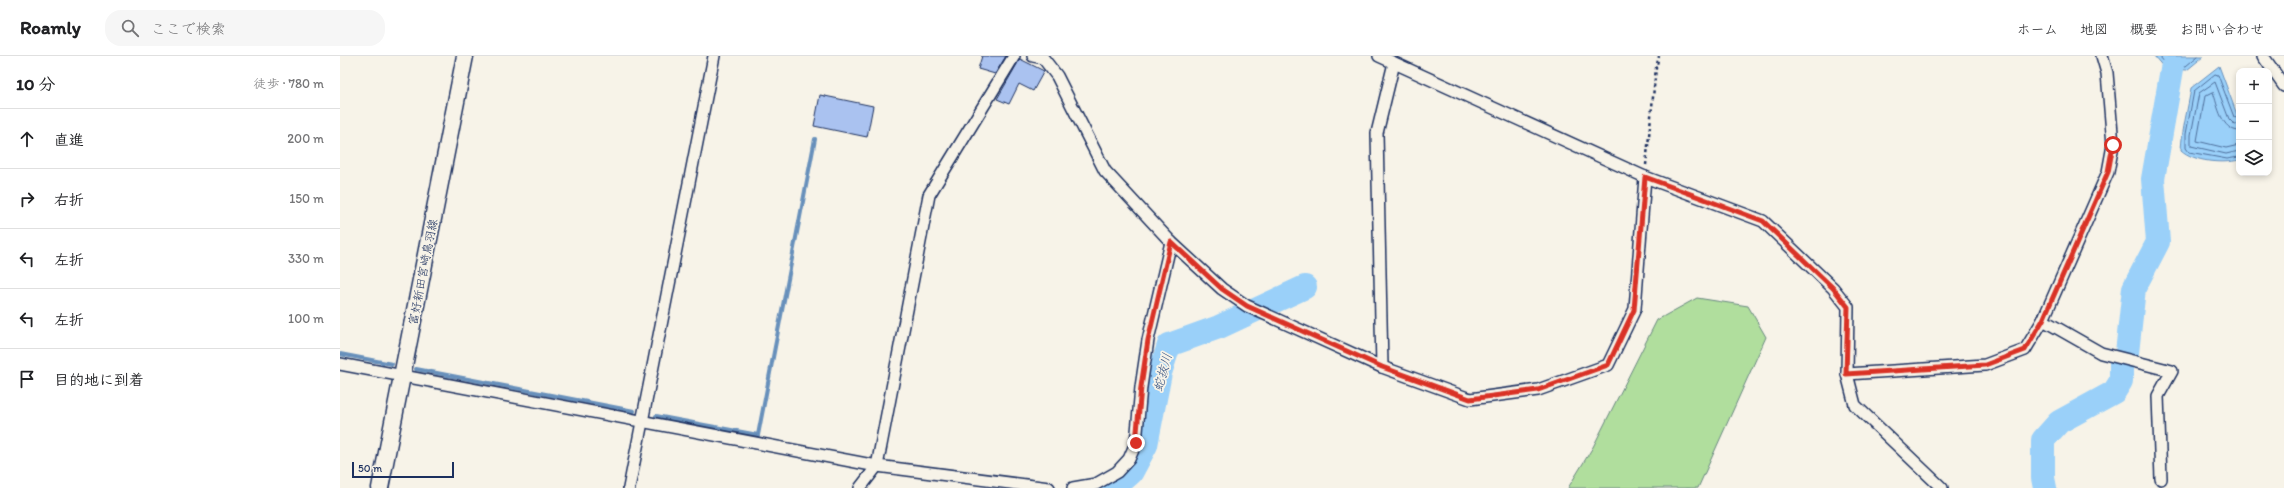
<!DOCTYPE html>
<html lang="ja">
<head>
<meta charset="utf-8">
<style>
  :root { --surface:#fff; --page:#f6f6f6; --text:#202124; --muted:#757577; --line:#e0e0e0 }
  body { margin:0; font-family:Itim,"Klee One",sans-serif; background:var(--page); color:var(--text) }
  .controls { position:absolute; right:12px; top:12px; display:grid; overflow:hidden; border-radius:8px; box-shadow:0 2px 6px #0003 }
  .controls button { width:36px; height:36px; display:grid; place-items:center; padding:0; border:0; border-bottom:1px solid var(--line); background:var(--surface); color:var(--text); font:20px sans-serif }
  .scale { position:absolute; left:12px; bottom:10px; width:102px; box-sizing:border-box; padding-left:4px; border:2px solid #1b2f5e; border-top:0; font-size:11px; line-height:14px; white-space:nowrap; color:#1b2f5e; -webkit-text-stroke:3px #f7f3e8; paint-order:stroke }
  .stop { position:absolute; width:12px; height:12px; margin:-9px; border:3px solid #d93025; border-radius:50%; background:#fff }
  .stop.end { background:#d93025; border-color:#fff; box-shadow:0 1px 4px #0008 }
  .list { margin:0; padding:0; list-style:none }
  h2 { display:flex; justify-content:space-between; align-items:center; height:52px; margin:0; padding:0 16px; font-size:17px }
  h2 small { font-size:13px; font-weight:400; color:var(--muted) }
  .list li { display:grid; grid-template-columns:26px 1fr auto; gap:12px; align-items:center; box-sizing:border-box; height:60px; padding:0 16px; border-top:1px solid var(--line) }
  .list b { display:block; font-size:15px; white-space:nowrap }
  .list em { font-size:13px; font-style:normal; color:var(--muted) }
  .icon { flex:none; width:22px; height:22px; fill:none; stroke:currentColor; stroke-width:2; stroke-linecap:round; stroke-linejoin:round }
  .map { position:relative; flex:none; width:1944px; height:432px; overflow:hidden }
  header { display:flex; align-items:center; gap:24px; box-sizing:border-box; height:56px; padding:0 20px; background:var(--surface); border-bottom:1px solid var(--line) }
  header strong { font-size:19px }
  nav { display:flex; gap:22px; margin-inline-start:auto; font-size:14px }
  .search { width:280px; height:36px; background:var(--page); display:flex; align-items:center; gap:10px; box-sizing:border-box; padding:0 14px; border-radius:16px; color:var(--muted); font-size:15px }
  main { display:flex }
  aside { flex:1; background:var(--surface) }
  .map>svg:first-child { display:block }
</style>
</head>
<body>
<header>
<strong>Roamly</strong>
<div class="search"><svg class="icon" aria-label="search" viewBox="0 0 24 24"><circle cx="10" cy="10" r="6"/><path d="M15 15l6 6"/></svg>ここで検索</div>
<nav><a>ホーム</a><a>地図</a><a>概要</a><a>お問い合わせ</a></nav>
</header>
<main>
<aside>
<h2>10 分<small>徒歩 · 780 m</small></h2>
<ul class="list">
<li><svg class="icon" aria-label="ahead" viewBox="0 0 24 24"><path d="M12 20V5M6 11l6-6 6 6"/></svg><div><b>直進</b></div><em>200 m</em></li>
<li><svg class="icon" aria-label="right" viewBox="0 0 24 24"><path d="M7 20v-9h11M14 6l5 5-5 5"/></svg><div><b>右折</b></div><em>150 m</em></li>
<li><svg class="icon" aria-label="left" viewBox="0 0 24 24"><path d="M17 20v-9H6M10 6l-5 5 5 5"/></svg><div><b>左折</b></div><em>330 m</em></li>
<li><svg class="icon" aria-label="left" viewBox="0 0 24 24"><path d="M17 20v-9H6M10 6l-5 5 5 5"/></svg><div><b>左折</b></div><em>100 m</em></li>
<li><svg class="icon" aria-label="arrive" viewBox="0 0 24 24"><path d="M6 21V4h12l-3 4 3 4H6"/></svg><div><b>目的地に到着</b></div></li>
</ul>
</aside>
<div class="map">
<svg width="1944" height="432" viewBox="0 0 1944 432">
  <rect width="100%" height="100%" fill="#f7f3e8"/>
  <filter id="ink" filterUnits="userSpaceOnUse"><feTurbulence type="fractalNoise" baseFrequency=".025" numOctaves="2"/><feDisplacementMap in="SourceGraphic" scale="8" xChannelSelector="R" yChannelSelector="G"/><feConvolveMatrix kernelMatrix="1 2 1 2 8 2 1 2 1" color-interpolation-filters="sRGB"/></filter>
  <g filter="url(#ink)">
    <path fill="#b0de9d" stroke="#66867e" d="M1357,242L1408,250L1426,281L1358,432H1228L1253,391L1317,264Z"/>
    <g fill="#9ad0f9" stroke="#6790bb">
      <path d="M1814,0H1864L1847,14L1825,13Z"/>
      <path d="M1879,10L1899,64V104C1883,108 1854,106 1841,94C1842,73 1848,53 1851,32Z"/>
    </g>
    <g fill="none" stroke-linecap="round" stroke-linejoin="round">
      <g stroke="#4e6f9c" stroke-width="1">
        <path d="M1819,0L1827,9L1846,10L1858,0"/>
        <path d="M1899,63L1894,61L1878,19L1875,18L1854,35L1846,78V92L1849,96L1887,103L1899,101"/>
        <path d="M1899,69L1893,67L1889,63L1875,26L1859,37L1851,79V90L1886,98L1899,95"/>
        <path d="M1899,75C1881,74 1878,50 1873,36L1865,40L1857,85L1886,92L1899,89"/>
      </g>
      <g stroke="#6790bb" stroke-width="4">
        <path d="M0,298L52,308"/>
        <path d="M76,313L294,355"/>
        <path d="M316,360L418,379L475,83"/>
      </g>
      <g stroke="#9ad0f9" stroke-width="24">
        <path d="M1787,297L1794,232L1818,186L1813,123L1832,13"/>
        <path d="M774,432L791,417L806,389L820,317L829,289L879,271L965,231"/>
        <path d="M1705,432L1703,422V384L1719,366L1774,336L1781,325V308"/>
      </g>
    </g>
    <g fill="#aac2f0" stroke="#1b2f5e">
      <path d="M642,0H666L655,18L638,13Z"/>
      <path d="M680,3L704,15L693,35L679,28L669,48L657,43Z"/>
      <path d="M480,39L533,50L527,81L474,70Z"/>
    </g>
    <g fill="none" stroke-linecap="round" stroke-linejoin="round">
      <g stroke="#1b2f5e" stroke-width="14">
        <g id="minor">
          <path d="M693,0L703,2L717,20L765,115L831,186L882,233L907,250L1042,311L1130,343L1198,334L1268,309L1295,253L1305,121"/>
          <path d="M1039,0L1305,121L1423,165L1493,232L1508,251L1507,318L1515,349L1602,432"/>
          <path d="M1923,0L1944,30"/>
          <path d="M1703,264L1761,297L1832,315L1818,340L1821,423"/>
          <path d="M0,308L537,410L709,432"/>
          <path d="M1042,311L1037,77L1054,7"/>
          <path d="M1507,318L1645,309L1685,294L1703,264L1768,116L1773,89L1767,17L1762,0"/>
          <path d="M289,432L374,0"/>
          <path d="M520,432L537,410L589,139L674,0"/>
          <path d="M733,432L756,428L777,416L789,403L796,387L801,331L808,284L831,186"/>
        </g>
      </g>
      <g stroke="#1b2f5e" stroke-width="19">
        <path id="secondary" d="M40,432L125,0"/>
      </g>
      <path stroke="#1b2f5e" stroke-width="2.5" stroke-dasharray="3 3" stroke-linecap="butt" d="M1306,109L1316,12L1319,0"/>
      <use href="#minor" stroke="#f7f3e8" stroke-width="11"/>
      <use href="#secondary" stroke="#f7f3e8" stroke-width="16"/>
    </g>
  </g>
  <g fill="none" stroke-linecap="round" stroke-linejoin="round" filter="url(#ink)">
    <path stroke="#d93025" stroke-width="5" d="M796,387L801,331L808,284L831,186L882,233L907,250L1042,311L1130,343L1198,334L1268,309L1294,254L1305,121L1423,165L1493,232L1508,251L1506,318L1645,309L1685,294L1703,264L1768,116L1773,89"/>
  </g>
  <g text-anchor="middle" stroke-width="3.5" stroke-linejoin="round" paint-order="stroke">
    <g font-size="12" fill="#1b2f5e" stroke="#f7f3e8">
      <text transform="translate(83 216) rotate(-79)" y="4">富好新田宮崎鳥羽線</text>
    </g>
    <g font-size="13" font-style="italic" fill="#3b5785" stroke="#f7f3e8">
      <text transform="translate(822 316) rotate(-75)" y="5">蛇抜川</text>
    </g>
  </g>
</svg>
<div class="controls">
<button>+</button>
<button>−</button>
<button><svg class="icon" aria-label="layers" viewBox="0 0 24 24"><path d="M12 4l9 5-9 5-9-5zM3 14l9 5 9-5"/></svg></button>
</div>
<div class="scale">50 m</div>
<div class="stop" style="left:1773px;top:89px"></div>
<div class="stop end" style="left:796px;top:387px"></div>
</div>
</main>
</body>
</html>
